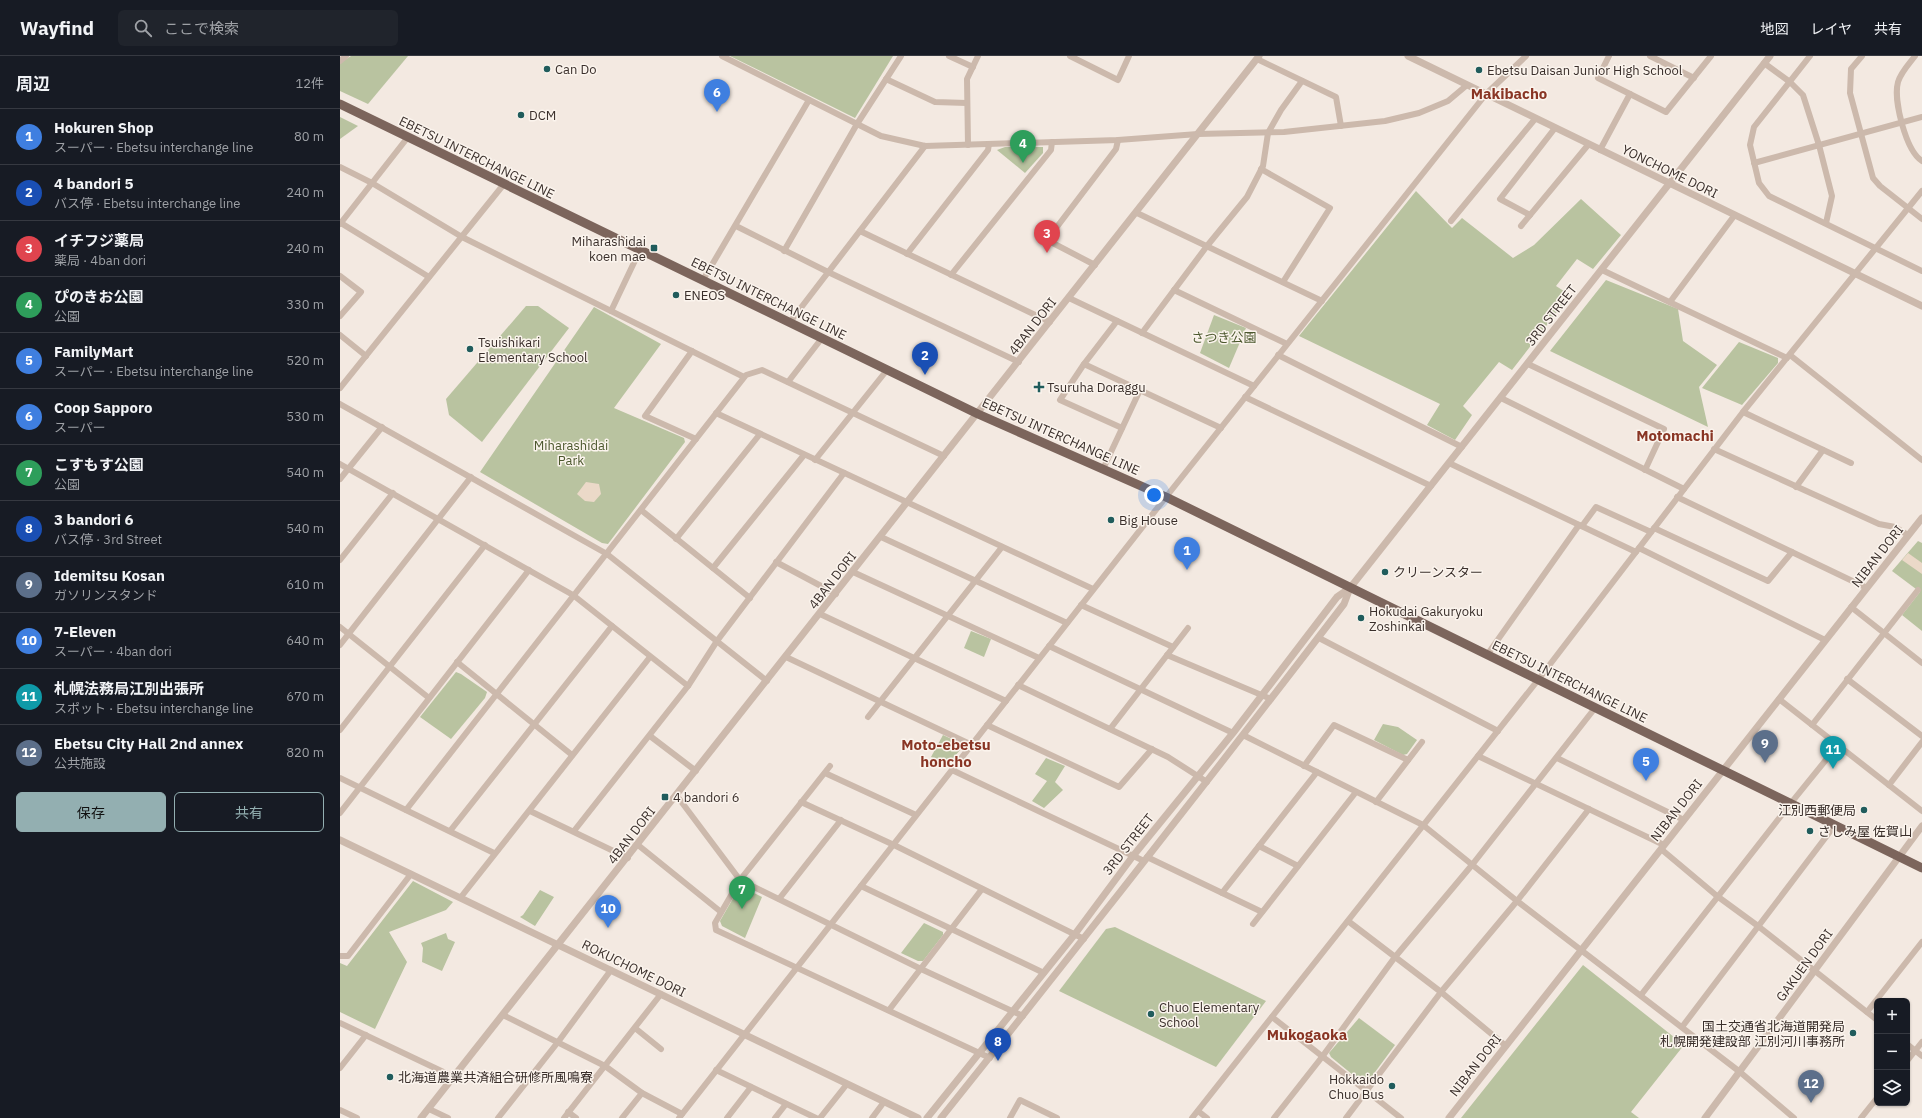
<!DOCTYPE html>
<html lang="ja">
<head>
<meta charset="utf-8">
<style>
  :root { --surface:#171b24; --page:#20242c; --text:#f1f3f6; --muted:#9ea1a6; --line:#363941; --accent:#93afb1 }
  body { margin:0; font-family:"IBM Plex Sans","Noto Sans JP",sans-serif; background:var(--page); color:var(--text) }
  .controls { position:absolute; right:12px; bottom:12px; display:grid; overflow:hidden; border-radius:6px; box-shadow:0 1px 3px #0004 }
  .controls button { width:36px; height:36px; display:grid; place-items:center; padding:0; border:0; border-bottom:1px solid var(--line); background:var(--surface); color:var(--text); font:20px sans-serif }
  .you { position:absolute; left:814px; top:439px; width:14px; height:14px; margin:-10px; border:3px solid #fff; border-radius:50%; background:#1a73e8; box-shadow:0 0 0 6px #1a73e833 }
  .badge { display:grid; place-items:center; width:26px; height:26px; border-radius:50%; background:var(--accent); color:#fff; font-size:13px; font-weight:700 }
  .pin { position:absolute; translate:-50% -33px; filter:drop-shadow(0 1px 2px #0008) }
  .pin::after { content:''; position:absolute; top:21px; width:14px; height:12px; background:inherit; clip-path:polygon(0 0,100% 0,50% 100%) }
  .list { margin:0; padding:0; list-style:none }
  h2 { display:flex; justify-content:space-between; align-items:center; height:52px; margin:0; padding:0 16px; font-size:17px }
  h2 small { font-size:13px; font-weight:400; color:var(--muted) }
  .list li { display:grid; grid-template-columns:26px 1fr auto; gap:12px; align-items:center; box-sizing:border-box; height:56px; padding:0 16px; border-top:1px solid var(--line) }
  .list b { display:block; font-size:15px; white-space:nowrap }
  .list p { margin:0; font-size:13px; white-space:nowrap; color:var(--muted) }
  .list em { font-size:13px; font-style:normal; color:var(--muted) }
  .actions { display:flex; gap:8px; padding:12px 16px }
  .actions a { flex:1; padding:9px 0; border:1px solid var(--accent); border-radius:6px; text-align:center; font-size:14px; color:var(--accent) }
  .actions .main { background:var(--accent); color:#111 }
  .icon { flex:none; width:22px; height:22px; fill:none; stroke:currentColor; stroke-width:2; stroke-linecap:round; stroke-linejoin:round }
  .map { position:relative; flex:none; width:1582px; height:1062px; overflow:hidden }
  header { display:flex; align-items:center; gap:24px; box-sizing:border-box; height:56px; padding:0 20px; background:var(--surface); border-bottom:1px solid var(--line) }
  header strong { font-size:19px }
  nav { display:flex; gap:22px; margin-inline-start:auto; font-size:14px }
  .search { width:280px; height:36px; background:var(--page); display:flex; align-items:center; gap:10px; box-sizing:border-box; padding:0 14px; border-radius:6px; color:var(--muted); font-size:15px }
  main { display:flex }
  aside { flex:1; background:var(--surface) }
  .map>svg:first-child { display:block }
</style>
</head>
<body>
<header>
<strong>Wayfind</strong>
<div class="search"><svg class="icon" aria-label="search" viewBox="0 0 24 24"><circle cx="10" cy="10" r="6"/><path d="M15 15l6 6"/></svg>ここで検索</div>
<nav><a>地図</a><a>レイヤ</a><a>共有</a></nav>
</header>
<main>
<aside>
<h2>周辺<small>12件</small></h2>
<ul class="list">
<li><span class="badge" style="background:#3f7fe0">1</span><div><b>Hokuren Shop</b><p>スーパー · Ebetsu interchange line</p></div><em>80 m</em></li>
<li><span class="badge" style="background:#1a4fb4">2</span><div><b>4 bandori 5</b><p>バス停 · Ebetsu interchange line</p></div><em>240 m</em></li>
<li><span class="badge" style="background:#e0444e">3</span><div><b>イチフジ薬局</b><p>薬局 · 4ban dori</p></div><em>240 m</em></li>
<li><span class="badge" style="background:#2e9e5b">4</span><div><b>ぴのきお公園</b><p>公園</p></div><em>330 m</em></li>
<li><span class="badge" style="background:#3f7fe0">5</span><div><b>FamilyMart</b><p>スーパー · Ebetsu interchange line</p></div><em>520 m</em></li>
<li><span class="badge" style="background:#3f7fe0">6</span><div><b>Coop Sapporo</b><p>スーパー</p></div><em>530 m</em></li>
<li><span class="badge" style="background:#2e9e5b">7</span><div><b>こすもす公園</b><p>公園</p></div><em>540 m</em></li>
<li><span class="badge" style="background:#1a4fb4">8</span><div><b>3 bandori 6</b><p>バス停 · 3rd Street</p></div><em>540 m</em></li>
<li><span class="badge" style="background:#5c6f8a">9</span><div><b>Idemitsu Kosan</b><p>ガソリンスタンド</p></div><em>610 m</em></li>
<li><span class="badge" style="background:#3f7fe0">10</span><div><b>7-Eleven</b><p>スーパー · 4ban dori</p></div><em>640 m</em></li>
<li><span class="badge" style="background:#0f9aa8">11</span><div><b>札幌法務局江別出張所</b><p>スポット · Ebetsu interchange line</p></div><em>670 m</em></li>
<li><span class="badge" style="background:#5c6f8a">12</span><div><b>Ebetsu City Hall 2nd annex</b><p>公共施設</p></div><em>820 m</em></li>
</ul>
<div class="actions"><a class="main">保存</a><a>共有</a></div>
</aside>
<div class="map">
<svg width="1582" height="1062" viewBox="0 0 1582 1062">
  <rect width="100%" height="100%" fill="#f3e9e1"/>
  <g fill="#b9c3a0">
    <path d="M11,0H68L28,48L0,35V7Z"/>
    <path d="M390,0H553L515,62Z"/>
    <path d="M0,61L18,70L0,83Z"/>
    <path d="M665,91H703V97L685,117L657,94Z"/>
    <path d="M1076,135L1112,172L1122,162L1173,202L1194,189L1241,143L1281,179L1253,213L1237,203L1216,230L1230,239L1172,314L1159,306L1123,350L1132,359L1115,384L1087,369L1100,348L959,280Z"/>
    <path d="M1266,224L1338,253L1343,285L1377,309L1359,331L1368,371L1210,295Z"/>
    <path d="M186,250H198L229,272L142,386L109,359L106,343Z"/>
    <path d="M254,251L321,288L274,352L344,382L345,386L268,488L262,487L140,416Z"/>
    <path d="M874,259L906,272L889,312L860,297Z"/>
    <path d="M1399,286L1438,302V307L1402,349L1362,332Z"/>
    <path d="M1578,485L1582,487V575L1562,559L1580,536L1552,515Z"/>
    <path d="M631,575L651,583L644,601L624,592Z"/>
    <path d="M116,616L121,618L147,636L145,642L111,683L80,661Z"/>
    <path d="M1043,668L1058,671L1077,684L1067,698L1063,699L1034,684Z"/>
    <path d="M603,679L620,687L621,693L608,708L591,701Z"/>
    <path d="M706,702L725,710L715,726L723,734L704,752L692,745L707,725L695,718Z"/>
    <path d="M73,825L113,846L106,854L49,876L67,906L35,973L0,956V907L7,910Z"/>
    <path d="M399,832H404L422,841L405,882L382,870L380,865Z"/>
    <path d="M200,834L214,841L195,870L180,861L183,859Z"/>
    <path d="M584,867L603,876V879L583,905H578L561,897Z"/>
    <path d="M775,871L926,945L876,1011L719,935L766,873Z"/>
    <path d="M106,877L108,883L115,886L102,915L82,906L83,892L81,887Z"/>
    <path d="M1243,909L1344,989L1291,1056L1299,1062H1121Z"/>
    <path d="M1019,962L1055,989L1027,1027L1024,1028L991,1001L989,997Z"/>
  </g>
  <g fill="#ebd9c8">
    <path d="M246,426L259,428L261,438L254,446L245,445L237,438Z"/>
    <path d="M1568,497L1582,507V518L1562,504Z"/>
  </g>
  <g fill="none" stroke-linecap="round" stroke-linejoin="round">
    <g stroke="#ccb9ac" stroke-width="6">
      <path d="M382,0L541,80L585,90L778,84L858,78L944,76L1045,65L1079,57L1108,45L1127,29"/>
      <path d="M609,0L633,11"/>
      <path d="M730,0L778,24L789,0"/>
      <path d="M1269,0L1258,22L1326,56L1371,0"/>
      <path d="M1310,0L1354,22"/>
      <path d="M1470,0L1414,71L1410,89L1419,127L1429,140L1582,215"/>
      <path d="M1522,0L1511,13L1510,37L1533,122L1540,130L1582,163"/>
      <path d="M1575,0C1569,8 1561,16 1558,26C1553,44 1566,95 1582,105"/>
      <path d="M917,3L996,41L1001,70"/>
      <path d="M0,5L6,0"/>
      <path d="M1424,7L1450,26L1463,39L1479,89L1492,140L1486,167"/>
      <path d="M546,23L595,46L627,47"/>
      <path d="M628,89L627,23L638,0"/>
      <path d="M1260,94L1290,38"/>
      <path d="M1414,107L1582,61"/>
      <path d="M0,111L32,127L122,181L404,321"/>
      <path d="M921,113L990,152L943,226"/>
      <path d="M797,157L982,245"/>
      <path d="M1190,159L1160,143L1215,72"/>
      <path d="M1111,165L1195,63"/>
      <path d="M1,167L89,221"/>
      <path d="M0,168L68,81"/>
      <path d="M396,170L488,216L679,306"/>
      <path d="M1181,170L1248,89"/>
      <path d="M520,175L710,266"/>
      <path d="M444,195L517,68L561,0"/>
      <path d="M567,198L648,94L649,88"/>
      <path d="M755,209L707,184L776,93L778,84"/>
      <path d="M1262,214L1447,302"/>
      <path d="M611,219L711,94L712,86"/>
      <path d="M0,220L21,236L0,260"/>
      <path d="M363,224L469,44"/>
      <path d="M834,234L947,288"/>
      <path d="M729,242L914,330"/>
      <path d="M1330,246L1394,160"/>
      <path d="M271,255L300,194"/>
      <path d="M777,265L744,308L720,344L782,372"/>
      <path d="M450,266L585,90"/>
      <path d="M802,277L867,190L907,141L923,110L928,77L941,54L962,25"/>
      <path d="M0,279L26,300"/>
      <path d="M352,295L305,360L356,383"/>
      <path d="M938,299L1122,391"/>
      <path d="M1450,299L1582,404"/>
      <path d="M744,308L881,372"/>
      <path d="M1188,308L1324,373L1305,414"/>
      <path d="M448,326L482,282"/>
      <path d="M0,332L164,128"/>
      <path d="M905,341L1091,430"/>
      <path d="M1161,342L1344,433"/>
      <path d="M0,348L267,498L427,625"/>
      <path d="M1403,356L1511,407"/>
      <path d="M376,357L753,533"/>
      <path d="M1374,393L1539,468L1555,471L1568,479"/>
      <path d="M475,404L547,314"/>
      <path d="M1109,407L1296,496"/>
      <path d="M0,408L233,539L348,630"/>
      <path d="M763,413L800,334"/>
      <path d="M0,423L42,371"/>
      <path d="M1456,431L1483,394"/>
      <path d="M1337,441L1527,532"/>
      <path d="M301,454L410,542"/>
      <path d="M1242,470L1256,451L1311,476"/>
      <path d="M1314,472L1428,525L1452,496"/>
      <path d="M541,481L727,567"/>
      <path d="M336,483L420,378"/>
      <path d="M1299,492L1485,584"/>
      <path d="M0,504L53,437"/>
      <path d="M436,506L496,538"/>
      <path d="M373,512L464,399"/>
      <path d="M513,516L699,602"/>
      <path d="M741,549L833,591"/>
      <path d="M1511,551L1582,607"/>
      <path d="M480,558L666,645"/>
      <path d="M0,571L89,642"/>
      <path d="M979,582L1158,675"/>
      <path d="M0,589L131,421"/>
      <path d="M709,590L893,677"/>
      <path d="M827,599L931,643"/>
      <path d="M1147,599L1239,469"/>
      <path d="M446,601L632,689"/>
      <path d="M117,606L232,699"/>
      <path d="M1507,623L1582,680"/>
      <path d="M678,629L828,701L867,726"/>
      <path d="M1439,643L1582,755"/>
      <path d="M528,661L662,491"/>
      <path d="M647,669L779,731L812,693"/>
      <path d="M1472,669L1578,534"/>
      <path d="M770,673L848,572"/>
      <path d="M0,674L145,489"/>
      <path d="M903,679L1083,769L1177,845L1400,1016L1454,1062"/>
      <path d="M310,680L356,715"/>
      <path d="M1138,700L1324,789"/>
      <path d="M1217,702L1344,764"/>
      <path d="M490,710L400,824L375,867L376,874L650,1002"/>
      <path d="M964,710L994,669L1068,704"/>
      <path d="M612,714L804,805"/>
      <path d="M485,717L576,759"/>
      <path d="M0,722L154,797"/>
      <path d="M1549,729L1582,686"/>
      <path d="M337,740L400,824L581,913L683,960"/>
      <path d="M461,746L554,789L744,883"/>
      <path d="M1036,746L1082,686"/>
      <path d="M66,754L406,319L422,314L604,400"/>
      <path d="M190,755L288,802"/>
      <path d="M0,757L189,514"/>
      <path d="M110,775L272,570"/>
      <path d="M234,775L348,630L377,585L504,417"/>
      <path d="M298,789L381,856"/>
      <path d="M919,790L958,810"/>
      <path d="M1321,793L1377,840L1418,870L1537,964"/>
      <path d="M807,801L922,856"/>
      <path d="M521,830L704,917"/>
      <path d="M882,837L977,716"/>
      <path d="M121,841L310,601"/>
      <path d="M439,843L501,764"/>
      <path d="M1008,865L1101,936L1166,990"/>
      <path d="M913,868L1016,736"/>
      <path d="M0,900H8L71,818"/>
      <path d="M1301,939L1451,747L1498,689"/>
      <path d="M549,954L642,833"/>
      <path d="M1527,956L1582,886"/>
      <path d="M163,959L265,1010L302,1037L342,1058"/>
      <path d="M932,961L1061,1062"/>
      <path d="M0,967L114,1021"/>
      <path d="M1342,971L1495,769"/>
      <path d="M295,972L321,993"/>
      <path d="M1567,988L1582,1000"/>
      <path d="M1567,1005L1582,986"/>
      <path d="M0,1012L26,979"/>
      <path d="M376,1014L476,1062"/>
      <path d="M89,1053L108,1062"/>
      <path d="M0,1054L17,1062"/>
      <path d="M858,1055L867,1062"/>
      <path d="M228,1056L236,1062"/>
      <path d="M158,1062L218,986L271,914"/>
      <path d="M224,1062L321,938"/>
      <path d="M282,1062L302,1037"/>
      <path d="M339,1062L826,441L1146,38L1186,0"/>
      <path d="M387,1062L411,1031"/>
      <path d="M435,1062L446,1048"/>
      <path d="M480,1062L507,1028"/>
      <path d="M532,1062L544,1046"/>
      <path d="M670,1062L680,1044L717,1062"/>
      <path d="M852,1062L1198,624L1403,356L1582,135"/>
      <path d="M934,1062L982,1001L1055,901L1132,809L1255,652"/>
      <path d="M1006,1062L1101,936L1177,845L1249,753"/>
      <path d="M1521,1062L1537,1042"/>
    </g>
    <g stroke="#ccb9ac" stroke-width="7">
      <path d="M1068,0L1582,250"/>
      <path d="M0,784L578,1062"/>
      <path d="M81,1062L919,0"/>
      <path d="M587,1062L735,878L793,800L893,677L997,541L1010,532L1430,0"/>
      <path d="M601,1062C737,892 871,721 1004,548L1010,532"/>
      <path d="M1109,1062L1582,462"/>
      <path d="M1365,1062L1582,770"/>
    </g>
    <path stroke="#7c655c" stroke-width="9" d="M0,48L638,358L826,441L1582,812"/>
  </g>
  <g fill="#205c5c" stroke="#fbf4ed" stroke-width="1.5">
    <circle cx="207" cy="13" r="4"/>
    <circle cx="1139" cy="14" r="4"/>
    <circle cx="181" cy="59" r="4"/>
    <rect x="310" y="188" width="8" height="8" rx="2"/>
    <circle cx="336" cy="239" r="4"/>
    <circle cx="130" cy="293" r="4"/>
    <path d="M697 325h4v4h4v4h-4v4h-4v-4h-4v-4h4z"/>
    <circle cx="771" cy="464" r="4"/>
    <circle cx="1045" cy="516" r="4"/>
    <circle cx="1021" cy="562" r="4"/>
    <rect x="321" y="737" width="8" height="8" rx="2"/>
    <circle cx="1524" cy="754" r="4"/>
    <circle cx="1470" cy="775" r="4"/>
    <circle cx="811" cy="958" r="4"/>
    <circle cx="1513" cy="977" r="4"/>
    <circle cx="50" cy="1021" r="4"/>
    <circle cx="1052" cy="1030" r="4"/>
  </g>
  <g text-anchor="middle" stroke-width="3" stroke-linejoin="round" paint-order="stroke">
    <g font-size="13" fill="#3a2f2b" stroke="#fbf4ed" text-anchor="start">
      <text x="215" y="18">Can Do</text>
      <text x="1147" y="19">Ebetsu Daisan Junior High School</text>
      <text x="189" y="64">DCM</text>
      <text x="306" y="190" text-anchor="end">Miharashidai<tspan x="306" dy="15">koen mae</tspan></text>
      <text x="344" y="244">ENEOS</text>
      <text x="138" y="291">Tsuishikari<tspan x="138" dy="15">Elementary School</tspan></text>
      <text x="707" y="336">Tsuruha Doraggu</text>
      <text x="779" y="469">Big House</text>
      <text x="1053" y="521">クリーンスター</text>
      <text x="1029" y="560">Hokudai Gakuryoku<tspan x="1029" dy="15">Zoshinkai</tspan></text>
      <text x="333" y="746">4 bandori 6</text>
      <text x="1516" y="759" text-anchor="end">江別西郵便局</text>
      <text x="1478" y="780">さしみ屋 佐賀山</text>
      <text x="819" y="956">Chuo Elementary<tspan x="819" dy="15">School</tspan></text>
      <text x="1505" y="975" text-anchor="end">国土交通省北海道開発局<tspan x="1505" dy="15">札幌開発建設部 江別河川事務所</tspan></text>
      <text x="58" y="1026">北海道農業共済組合研修所風鳴寮</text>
      <text x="1044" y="1028" text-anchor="end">Hokkaido<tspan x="1044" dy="15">Chuo Bus</tspan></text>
    </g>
    <g font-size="13" fill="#3a2f2b" stroke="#fbf4ed">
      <text transform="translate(137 101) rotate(26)" y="5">EBETSU INTERCHANGE LINE</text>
      <text transform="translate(1330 115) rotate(26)" y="5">YONCHOME DORI</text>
      <text transform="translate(429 242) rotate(26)" y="5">EBETSU INTERCHANGE LINE</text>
      <text transform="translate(1211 259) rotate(-52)" y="5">3RD STREET</text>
      <text transform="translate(692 270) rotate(-52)" y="5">4BAN DORI</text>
      <text transform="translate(721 380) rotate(24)" y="5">EBETSU INTERCHANGE LINE</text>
      <text transform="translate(1537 500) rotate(-52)" y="5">NIBAN DORI</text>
      <text transform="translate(492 524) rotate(-52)" y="5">4BAN DORI</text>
      <text transform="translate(1230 625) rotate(26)" y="5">EBETSU INTERCHANGE LINE</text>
      <text transform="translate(1336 754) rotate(-52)" y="5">NIBAN DORI</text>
      <text transform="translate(291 779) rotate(-52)" y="5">4BAN DORI</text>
      <text transform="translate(788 788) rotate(-52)" y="5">3RD STREET</text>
      <text transform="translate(1464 909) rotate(-54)" y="5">GAKUEN DORI</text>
      <text transform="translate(294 912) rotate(26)" y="5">ROKUCHOME DORI</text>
      <text transform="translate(1135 1009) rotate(-52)" y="5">NIBAN DORI</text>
    </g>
    <g font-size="13" fill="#4c582e" stroke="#fbf4ed">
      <text x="884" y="286">さつき公園</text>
      <text x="231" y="394">Miharashidai<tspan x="231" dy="15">Park</tspan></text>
    </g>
    <g font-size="15" font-weight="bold" fill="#893524" stroke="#fbf4ed">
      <text x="1169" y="43">Makibacho</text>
      <text x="1335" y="385">Motomachi</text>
      <text x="606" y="694">Moto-ebetsu<tspan x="606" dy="17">honcho</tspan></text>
      <text x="967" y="984">Mukogaoka</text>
    </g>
  </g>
</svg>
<div class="controls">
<button>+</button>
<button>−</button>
<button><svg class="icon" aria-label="layers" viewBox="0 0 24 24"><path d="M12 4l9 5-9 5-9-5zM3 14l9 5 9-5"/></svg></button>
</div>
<div class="you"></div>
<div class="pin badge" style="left:847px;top:514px;background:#3f7fe0">1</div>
<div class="pin badge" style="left:585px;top:319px;background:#1a4fb4">2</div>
<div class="pin badge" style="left:707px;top:197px;background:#e0444e">3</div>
<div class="pin badge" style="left:683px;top:107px;background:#2e9e5b">4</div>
<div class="pin badge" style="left:1306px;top:725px;background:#3f7fe0">5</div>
<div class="pin badge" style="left:377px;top:56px;background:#3f7fe0">6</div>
<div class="pin badge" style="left:402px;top:853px;background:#2e9e5b">7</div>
<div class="pin badge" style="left:658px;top:1005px;background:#1a4fb4">8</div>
<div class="pin badge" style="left:1425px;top:707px;background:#5c6f8a">9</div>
<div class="pin badge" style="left:268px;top:872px;background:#3f7fe0">10</div>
<div class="pin badge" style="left:1493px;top:713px;background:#0f9aa8">11</div>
<div class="pin badge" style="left:1471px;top:1047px;background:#5c6f8a">12</div>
</div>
</main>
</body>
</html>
